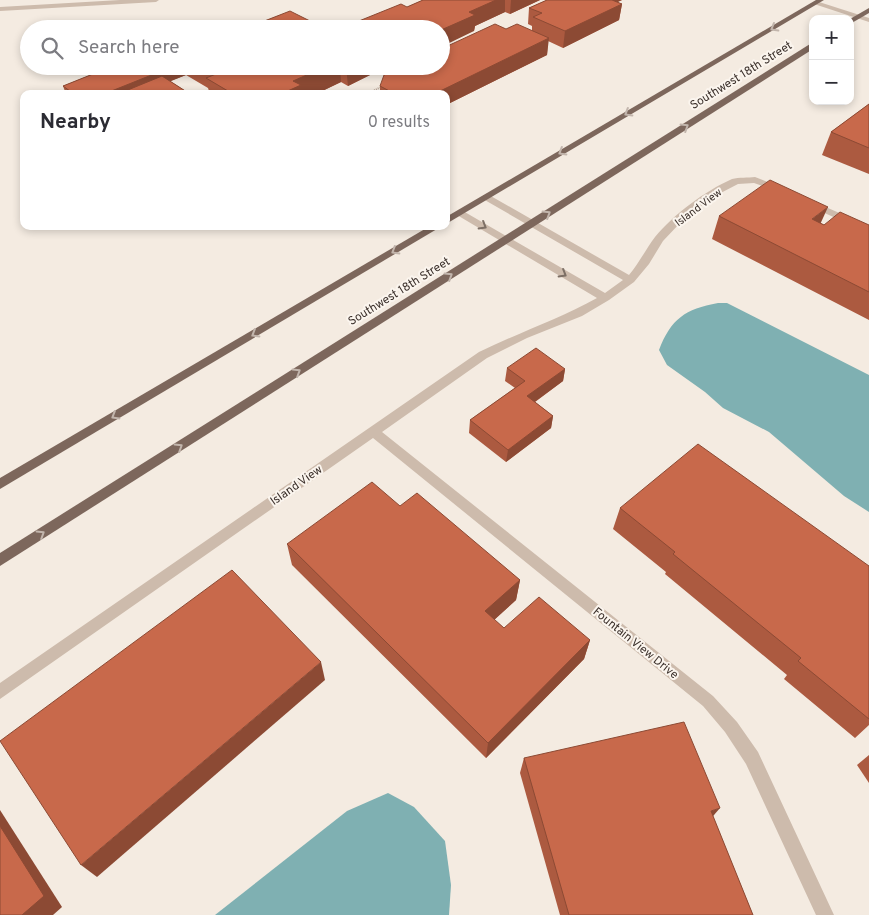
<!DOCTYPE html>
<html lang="en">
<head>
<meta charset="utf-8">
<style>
  :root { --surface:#fff; --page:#f2f2f3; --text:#2b2b33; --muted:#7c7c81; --line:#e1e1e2 }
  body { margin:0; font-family:Overpass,sans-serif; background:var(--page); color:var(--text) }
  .controls { position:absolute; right:15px; top:15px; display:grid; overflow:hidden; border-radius:10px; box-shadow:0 2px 8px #0003 }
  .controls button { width:45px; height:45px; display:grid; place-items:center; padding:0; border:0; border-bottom:1px solid var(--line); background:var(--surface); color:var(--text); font:25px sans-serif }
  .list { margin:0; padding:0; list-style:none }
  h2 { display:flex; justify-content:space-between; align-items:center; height:65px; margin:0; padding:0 20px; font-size:21px }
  h2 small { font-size:16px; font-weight:400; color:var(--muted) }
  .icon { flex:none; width:28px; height:28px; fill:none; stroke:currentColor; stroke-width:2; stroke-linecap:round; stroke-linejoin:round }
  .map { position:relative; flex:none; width:869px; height:915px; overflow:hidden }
  .search { position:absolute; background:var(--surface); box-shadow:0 2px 8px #0003; left:20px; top:20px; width:430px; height:55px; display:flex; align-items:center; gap:12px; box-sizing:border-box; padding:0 18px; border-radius:28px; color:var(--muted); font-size:19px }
  .panel { position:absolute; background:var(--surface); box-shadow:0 2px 8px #0003; left:20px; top:90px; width:430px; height:140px; border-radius:10px }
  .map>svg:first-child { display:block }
</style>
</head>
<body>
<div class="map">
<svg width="869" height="915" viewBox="0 0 869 915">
  <rect width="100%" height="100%" fill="#f4ebe1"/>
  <g fill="#7fb0b2">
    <path d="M718,303H727L869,375V512L844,496L769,432L723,408L705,392L667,365L659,350C671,319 685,309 718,303Z"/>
    <path d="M388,793L414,807L445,841L451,885L449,915H215L347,811Z"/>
  </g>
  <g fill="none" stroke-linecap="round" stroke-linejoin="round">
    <g stroke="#b9a596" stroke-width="2" stroke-dasharray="1 1" stroke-linecap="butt">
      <path d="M390,66L401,72"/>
      <path d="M367,94L383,86"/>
    </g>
    <g fill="#cdbbac" fill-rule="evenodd">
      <path d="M120,0H159L156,2L0,11V7Z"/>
      <path d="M816,1L869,18V22L814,4L813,3Z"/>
      <path d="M755,177L785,189L780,192L754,183L738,184L713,197L681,222L663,241L649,264L634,282L609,300L582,316L527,338L487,358L382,432L713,696L737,722L758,752L834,915H816L746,764L725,732L703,706L373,438L0,699V683L479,352C518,333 559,319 597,298L457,215V211H463L605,293L623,280L483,199V195H489L629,275C639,263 646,249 655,237C674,214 705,191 732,179C739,177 748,178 755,177Z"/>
      <path d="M812,201L869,226V233L809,206L807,204Z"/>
    </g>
    <g fill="#7d675c" fill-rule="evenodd">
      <path d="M816,0H824L446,224V217Z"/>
      <path d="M869,8V13L850,24V19Z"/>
      <path d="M810,44H813V49L0,566V553Z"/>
      <path d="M430,226H442L0,489V478Z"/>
    </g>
  </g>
  <g fill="#ac5a40">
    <path d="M423,0H540L510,14L505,12L475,26L474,31L441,29H355L354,23L407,7Z"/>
    <path d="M547,0H622L617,2L622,4L619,20L563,48L548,41L547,55L446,105V94H380V86L506,29L532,31V26L528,24L529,8Z"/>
    <path d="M113,66H374V73L348,86L341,82L316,94H210L208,88L186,75L170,81L190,94H66L63,86Z"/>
    <path d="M869,104V174L822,155L831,132Z"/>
    <path d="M719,216L821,223L824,225H869V320L712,239Z"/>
    <path d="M507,368L565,369L563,381L535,402L553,416L551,428L506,462L469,433L470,420L515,388L505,381Z"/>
    <path d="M400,506L520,580L516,600L494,620L504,628L590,640L584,659L486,758L292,565L287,544Z"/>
    <path d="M620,508L869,566V725L855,738L784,679L787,675L665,574L666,572L613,529Z"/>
    <path d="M869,755V783L857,765Z"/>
    <path d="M524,758L713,817L753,915H560L520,773Z"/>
  </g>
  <g fill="#8c4a34">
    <path d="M496,0H505V12L475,26L474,31L441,47V30L469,12Z"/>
    <path d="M511,0H540L510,14Z"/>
    <path d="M599,0H622L597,12Z"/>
    <path d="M622,4L619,20L563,48L565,31Z"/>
    <path d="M549,38L547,55L446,105V94H434Z"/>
    <path d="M174,66H184L186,75L139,94H104Z"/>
    <path d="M327,66H340L341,82L316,94H281L293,81Z"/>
    <path d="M346,66H374V73L348,86Z"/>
    <path d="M828,207L818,229L812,219Z"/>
    <path d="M565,369L563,381L525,409L527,396Z"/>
    <path d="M553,416L551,428L506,462L508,450Z"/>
    <path d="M520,580L516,600L483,630L485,611Z"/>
    <path d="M590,640L584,659L486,758L488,743Z"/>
    <path d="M321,662L325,680L97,877L81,865Z"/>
    <path d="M720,808L708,822L711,811Z"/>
    <path d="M0,810L62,907L53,915H22L0,826Z"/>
  </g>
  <g fill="#c8694b" stroke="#8c4a34">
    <path d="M423,0H496L469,12L475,15L441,30V29H365L354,23L401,4L407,7Z"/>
    <path d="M547,0H612L622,4L565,31L533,17L542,13L529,8Z"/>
    <path d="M290,11L326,29H244Z"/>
    <path d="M495,24L506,29L517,24L549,38L434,94H395L380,86L384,75L404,66H441V49Z"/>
    <path d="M113,66H174L104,94H74L63,86Z"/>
    <path d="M203,66H327L293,81L301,85L281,94H233L206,78L216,74Z"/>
    <path d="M162,76L190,94H118Z"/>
    <path d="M869,104V148L831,132Z"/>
    <path d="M770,180L828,207L812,219L824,225L840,212L869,225V292L719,216Z"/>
    <path d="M536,348L565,369L527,396L553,416L508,450L470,420L525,381L507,368Z"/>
    <path d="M698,444L869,566V719L798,661L801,658L673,554L675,552L620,508Z"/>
    <path d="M372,482L400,506L417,493L520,580L485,611L504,628L539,597L590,640L488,743L287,544Z"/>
    <path d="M232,570L321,662L81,865L0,741Z"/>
    <path d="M684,722L720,808L711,811L753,915H569L524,758Z"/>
    <path d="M0,826L44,896L22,915H0Z"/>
  </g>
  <defs><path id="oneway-chevron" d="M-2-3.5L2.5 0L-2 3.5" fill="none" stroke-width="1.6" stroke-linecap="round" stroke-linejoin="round" transform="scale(1.25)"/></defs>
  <g stroke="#c2b5ac">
    <use href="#oneway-chevron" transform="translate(774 28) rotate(150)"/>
    <use href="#oneway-chevron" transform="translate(628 113) rotate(149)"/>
    <use href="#oneway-chevron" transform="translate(685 127) rotate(-32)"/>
    <use href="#oneway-chevron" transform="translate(562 152) rotate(149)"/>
    <use href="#oneway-chevron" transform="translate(547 214) rotate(-32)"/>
    <use href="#oneway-chevron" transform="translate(395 251) rotate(149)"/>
    <use href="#oneway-chevron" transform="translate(449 276) rotate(-32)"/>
    <use href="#oneway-chevron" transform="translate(255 334) rotate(149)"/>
    <use href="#oneway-chevron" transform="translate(297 372) rotate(-32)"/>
    <use href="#oneway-chevron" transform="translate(115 416) rotate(149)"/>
    <use href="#oneway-chevron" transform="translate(179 447) rotate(-32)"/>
    <use href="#oneway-chevron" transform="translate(41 534) rotate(-32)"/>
  </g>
  <g stroke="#7d6f65">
    <use href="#oneway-chevron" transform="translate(483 226) rotate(31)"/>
    <use href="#oneway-chevron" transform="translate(563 274) rotate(31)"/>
  </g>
  <g text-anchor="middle" stroke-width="4" stroke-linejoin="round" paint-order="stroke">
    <g font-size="11" fill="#3b302b" stroke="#fbf5ee">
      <text transform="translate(698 207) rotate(-37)" y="4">Island View</text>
    </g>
    <g font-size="12" fill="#3b302b" stroke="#fbf5ee">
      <text transform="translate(741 75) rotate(-32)" y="4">Southwest 18th Street</text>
      <text transform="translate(399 291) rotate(-32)" y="4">Southwest 18th Street</text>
      <text transform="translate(296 485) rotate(-35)" y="4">Island View</text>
      <text transform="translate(636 643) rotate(39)" y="4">Fountain View Drive</text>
    </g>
  </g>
</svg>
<div class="controls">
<button>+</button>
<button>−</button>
</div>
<div class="search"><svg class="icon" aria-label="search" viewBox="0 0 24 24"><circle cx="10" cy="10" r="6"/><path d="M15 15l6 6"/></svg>Search here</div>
<section class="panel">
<h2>Nearby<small>0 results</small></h2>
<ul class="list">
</ul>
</section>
</div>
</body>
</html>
